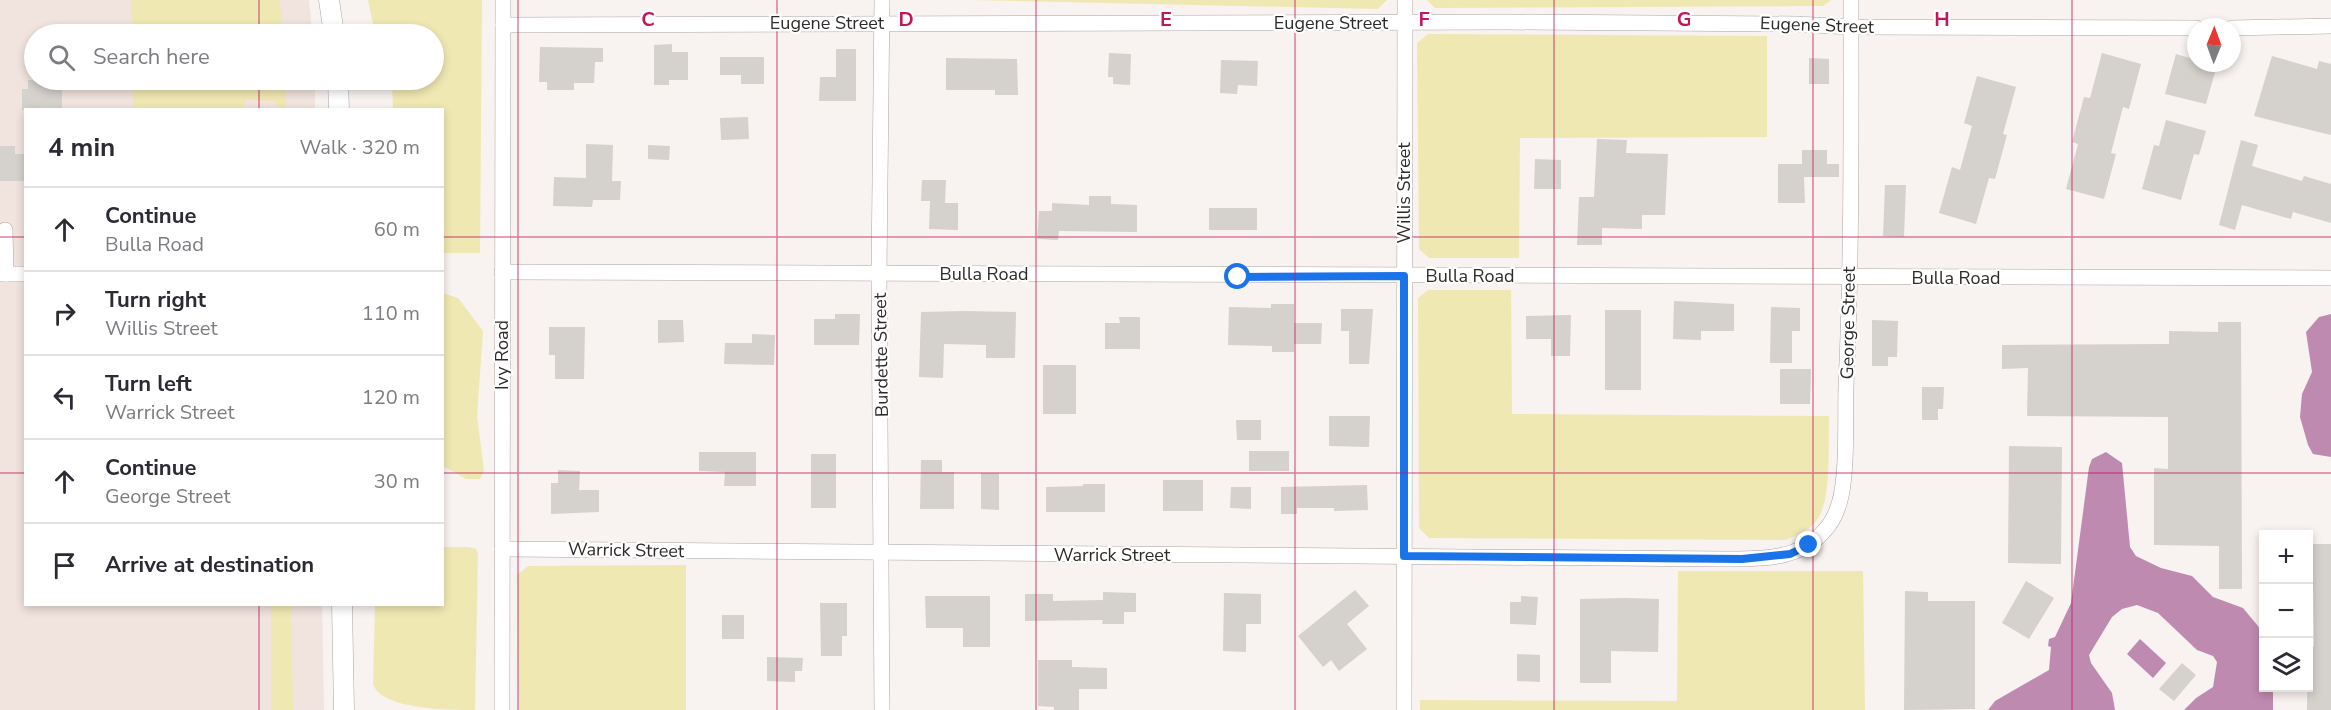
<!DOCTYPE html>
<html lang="en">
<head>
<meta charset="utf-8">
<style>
  :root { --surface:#fff; --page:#f2f2f3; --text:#2b2b33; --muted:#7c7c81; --line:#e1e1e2 }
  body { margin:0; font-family:"Nunito Sans",sans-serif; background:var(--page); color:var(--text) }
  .controls { position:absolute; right:18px; bottom:18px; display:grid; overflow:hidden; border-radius:0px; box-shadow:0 3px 9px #0003 }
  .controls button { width:54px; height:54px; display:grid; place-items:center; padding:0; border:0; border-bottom:2px solid var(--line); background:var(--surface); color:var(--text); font:30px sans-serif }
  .compass { position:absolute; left:2187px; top:18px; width:54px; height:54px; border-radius:50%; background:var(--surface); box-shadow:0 3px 9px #0003; rotate:1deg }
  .stop { position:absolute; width:18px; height:18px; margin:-14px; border:4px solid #1a73e8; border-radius:50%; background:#fff }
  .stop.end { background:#1a73e8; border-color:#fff; box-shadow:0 2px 6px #0008 }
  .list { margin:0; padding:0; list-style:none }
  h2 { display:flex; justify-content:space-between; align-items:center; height:78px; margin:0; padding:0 24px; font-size:26px }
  h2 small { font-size:20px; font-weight:400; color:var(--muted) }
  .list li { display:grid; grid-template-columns:39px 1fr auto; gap:18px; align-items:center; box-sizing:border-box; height:84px; padding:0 24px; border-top:2px solid var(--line) }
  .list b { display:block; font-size:22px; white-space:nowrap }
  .list p { margin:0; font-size:20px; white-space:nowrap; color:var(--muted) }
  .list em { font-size:20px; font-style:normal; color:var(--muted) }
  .icon { flex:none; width:33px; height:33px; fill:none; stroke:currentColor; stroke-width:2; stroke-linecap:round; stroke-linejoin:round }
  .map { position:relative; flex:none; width:2331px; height:710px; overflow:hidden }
  .search { position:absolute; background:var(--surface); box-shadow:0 3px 9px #0003; left:24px; top:24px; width:420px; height:66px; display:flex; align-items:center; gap:15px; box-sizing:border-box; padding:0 21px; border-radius:33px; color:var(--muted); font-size:22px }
  .panel { position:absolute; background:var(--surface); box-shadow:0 3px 9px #0003; left:24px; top:108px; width:420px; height:498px; border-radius:0px }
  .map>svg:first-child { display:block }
</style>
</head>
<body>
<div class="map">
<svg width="2331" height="710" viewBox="0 0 2331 710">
  <rect width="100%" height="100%" fill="#f8f2f0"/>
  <path fill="#f1e3de" d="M0,0H309L312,34H34V80H315V109L26,110V604L322,605L324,710H0Z"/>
  <g fill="#f0e8b3">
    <path d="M131,0H279L284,34H132Z"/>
    <path d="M368,0H482L480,253H443L442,110L393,109L392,85L381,80H434V34H375Z"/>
    <path d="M971,0H1387L1378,9Z"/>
    <path d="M1427,0H1831L1823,6L1435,8Z"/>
    <path d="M1428,34L1767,36V137L1520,138L1519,258H1429L1419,249L1417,43Z"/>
    <path d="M132,80H286V109H279L274,101L246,100L243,109H133Z"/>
    <path d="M1428,290H1511L1512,414L1829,416C1828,442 1832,500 1817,520C1810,530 1797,535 1786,540L1429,538L1419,528L1418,298Z"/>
    <path d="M443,293L458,298L483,331L477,416L484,471L480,479H466L443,466Z"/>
    <path d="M443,547H468L476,549L478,554L475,710C451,710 381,710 373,684L375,605L442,604Z"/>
    <path d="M686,565V710H519L517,575L528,566Z"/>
    <path d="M1678,571H1863L1865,710H1420V700L1677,701Z"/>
    <path d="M271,605H291L293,710H271Z"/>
  </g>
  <g fill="#bf8ab0">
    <path d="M2331,314V457L2313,454L2308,445L2300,417L2302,394L2312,372L2306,332L2319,317Z"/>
    <path d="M2106,452L2122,463L2130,547L2136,556L2161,568L2192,576L2213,597L2243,608L2258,626L2263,637L2264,688H2273V710H2184L2196,698L2213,687L2217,662L2213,656L2197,650L2158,613L2137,605L2122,609L2112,617L2089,655L2091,663L2112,693L2115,710H1988L1995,701L2049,670L2051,647L2048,646L2049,639L2055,637L2071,603L2089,467L2092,459Z"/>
    <path d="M2140,639L2166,663L2153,678L2127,654Z"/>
  </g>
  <g fill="#d5d1cd">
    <path d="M672,44V52H688V80H669V85H654V45Z"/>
    <path d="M540,47L603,48V62H595L594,83H574V90H547V82H539Z"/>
    <path d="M836,49H856V101H819L820,77H836Z"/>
    <path d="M1109,53L1131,54L1130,85L1113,84V77H1108Z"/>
    <path d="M2102,53L2141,64L2129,109L2123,107L2111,153L2116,154L2104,199L2066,189L2078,144L2072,142L2084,97L2090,98Z"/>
    <path d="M2176,54L2196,60V63L2217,65L2206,104L2165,94Z"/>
    <path d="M2272,56L2317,69L2319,61L2331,64V135L2254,116Z"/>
    <path d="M720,57H764V84H741V75H720Z"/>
    <path d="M946,58L1017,59L1018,95H995V90H946Z"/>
    <path d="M1809,58L1829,59V84H1809Z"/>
    <path d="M1221,60L1258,61L1257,86L1238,85L1237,94L1220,93Z"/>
    <path d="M1977,76L2016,87L2003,134L2007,135L1995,179L1989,178L1976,224L1939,213L1952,167L1960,170L1972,126L1964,123Z"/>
    <path d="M28,80H62V110H22V89H28Z"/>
    <path d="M748,117L749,139L721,140L720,118Z"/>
    <path d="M2166,120L2206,131L2199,155L2194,154L2181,200L2142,189L2154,145L2159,146Z"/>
    <path d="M1597,139L1627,140L1626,153L1668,154L1665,215H1642V229L1602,228V245H1577L1579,197H1594Z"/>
    <path d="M2241,140L2258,145L2252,166L2302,181L2304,176L2331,184V223L2293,212L2291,219L2242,205L2235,230L2219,225Z"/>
    <path d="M586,144L613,145L612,181H621L620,200H593L592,207L553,206L554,177L586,178Z"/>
    <path d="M648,145L670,146L669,160L648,159Z"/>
    <path d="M0,146H15V154H26V181H0Z"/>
    <path d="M1802,150H1827V164H1839V177H1804L1805,203H1778V164H1802Z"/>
    <path d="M1535,159L1561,160V189H1534Z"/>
    <path d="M922,180H946L945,203H958V230L929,229L930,201H921Z"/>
    <path d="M1885,185H1906L1904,237L1883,236Z"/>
    <path d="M1089,196H1111V204L1137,205V232L1059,231L1058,240L1037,239L1039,211H1052V203L1089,205Z"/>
    <rect x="1209" y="208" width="48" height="22"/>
    <path d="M1674,301L1734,304V331H1701V340L1673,339Z"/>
    <path d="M1271,304H1294V323H1322L1321,344H1294V352H1272V346L1228,345L1229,307L1271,308Z"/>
    <path d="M1771,307L1800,308V331H1792V363H1770Z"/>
    <path d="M1341,309H1373L1369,364H1349V331H1341Z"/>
    <rect x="1605" y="310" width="36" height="80"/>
    <path d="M964,311L1016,312L1015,358H986V345L944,344L943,378L919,377L921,312Z"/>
    <path d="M835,314H860L859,345H814V319H835Z"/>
    <path d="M1571,315L1570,356H1551V339H1526V316Z"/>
    <path d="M1119,317H1140V349H1105V323H1120Z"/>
    <path d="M658,320H683L684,342L658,343Z"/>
    <path d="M1872,320L1898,321L1897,357H1888V366H1872Z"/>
    <path d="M2218,322H2241L2242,589H2219V546L2154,545V468L2168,469V417L2027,416L2028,368L2002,369V345L2169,344V331L2218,332Z"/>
    <path d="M549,327H585L584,379H555V355H549Z"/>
    <path d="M752,334L775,335L774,365L724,364L725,343H752Z"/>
    <rect x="1043" y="365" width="33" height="49"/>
    <path d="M1780,369H1811L1810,404H1780Z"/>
    <path d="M1922,387H1944L1943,409H1938V420H1922Z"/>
    <path d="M1329,416H1370L1369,447L1329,446Z"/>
    <path d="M1236,420H1261V440H1237Z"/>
    <path d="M2009,446L2062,447L2061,564L2008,563Z"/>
    <rect x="1249" y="451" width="40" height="20"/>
    <path d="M699,452H756V486H724L725,472L699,471Z"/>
    <rect x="811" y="454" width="25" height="54"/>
    <path d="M921,460H942V472H954V509H920Z"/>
    <path d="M558,470L580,471L579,490H599V512L551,514V483H558Z"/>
    <path d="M981,473H999V510L981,509Z"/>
    <rect x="1163" y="480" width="40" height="31"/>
    <path d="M1083,484H1105V512H1046V487L1083,486Z"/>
    <path d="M1367,485L1368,510L1334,511V508H1297V514H1281V487Z"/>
    <path d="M1231,487H1251V509L1230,508Z"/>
    <path d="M2308,544H2331V710H2307L2308,646H2314L2313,584H2308Z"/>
    <path d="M2026,581L2054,598L2029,639L2002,623Z"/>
    <path d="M1355,590L1369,606L1347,624L1367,649L1339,671L1331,660L1323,667L1298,636Z"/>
    <path d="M1905,591L1928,592V601H1975V709L1904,710Z"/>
    <path d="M1103,592L1136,593V612H1124V624H1102L1103,620L1025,621V594H1053V601L1103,600Z"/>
    <path d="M1224,593L1261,594V624H1246V652L1223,651Z"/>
    <path d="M925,596H990V647H963V628H926Z"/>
    <path d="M1521,596L1538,597L1536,625L1510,624V602H1521Z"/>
    <path d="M1625,598L1659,599L1658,652L1611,651V683H1580V599Z"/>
    <path d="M820,603H847V636H842V656H821Z"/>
    <rect x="722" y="615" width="22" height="24"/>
    <path d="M1517,654L1540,655V682L1517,681Z"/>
    <path d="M767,657L803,658L802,671H795V682L767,681Z"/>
    <path d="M1038,660H1072V667L1107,668V689H1079V710H1054V707L1038,706Z"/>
    <path d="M2182,663L2196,675L2174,701L2159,689Z"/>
  </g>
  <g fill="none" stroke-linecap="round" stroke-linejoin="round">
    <g stroke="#aaa5a3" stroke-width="16">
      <g id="minor">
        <path d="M503,25L1506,22L1797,24L1851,27L2196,28"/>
        <path d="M2232,28L2331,26"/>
        <path d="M5,230L6,274"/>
        <path d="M502,272L2331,278"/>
        <path d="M0,274H26"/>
        <path d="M502,549L1723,559C1758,559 1799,561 1824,531C1831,524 1836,514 1839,504C1848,476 1845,417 1846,386C1852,258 1851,129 1851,0"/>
        <path d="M502,710L503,0"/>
        <path d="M882,710L879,274L882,0"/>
        <path d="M1404,710L1405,0"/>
      </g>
    </g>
    <g stroke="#aaa5a3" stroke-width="21">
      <g id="tertiary">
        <path d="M329,0L334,34"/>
        <path d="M338,80L339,110"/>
        <path d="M342,604L344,710"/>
      </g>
    </g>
    <use href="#minor" stroke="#fff" stroke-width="15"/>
    <use href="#tertiary" stroke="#fff" stroke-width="20"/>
  </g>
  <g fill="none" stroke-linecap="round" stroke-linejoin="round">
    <path stroke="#1a73e8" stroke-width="8" d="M1238,277L1404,276V556L1742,559L1790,554L1809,545"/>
  </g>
  <path fill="none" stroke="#c2185b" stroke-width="1.5" stroke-opacity="0.55" d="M259,0V34M518,0V710M777,0V710M1036,0V710M1295,0V710M1554,0V710M1813,0V710M2072,0V710M259,80V110M0,237H26M442,237H2331M0,473H26M442,473H2331M259,604V710"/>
  <g text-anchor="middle" stroke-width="4.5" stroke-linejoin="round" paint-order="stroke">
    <g font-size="18" fill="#2d2b2a" stroke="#fff">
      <text x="827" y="29">Eugene Street</text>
      <text x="1331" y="29">Eugene Street</text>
      <text transform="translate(1817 25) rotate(2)" y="6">Eugene Street</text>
      <text transform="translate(1404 193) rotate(-90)" y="6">Willis Street</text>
      <text x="984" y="280">Bulla Road</text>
      <text x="1470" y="282">Bulla Road</text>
      <text x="1956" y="284">Bulla Road</text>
      <text transform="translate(1848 323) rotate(-89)" y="6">George Street</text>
      <text transform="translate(502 355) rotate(-90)" y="6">Ivy Road</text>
      <text transform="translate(881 355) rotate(-91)" y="6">Burdette Street</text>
      <text transform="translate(626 550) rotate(1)" y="6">Warrick Street</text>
      <text x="1112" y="561">Warrick Street</text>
    </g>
  </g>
  <g font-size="20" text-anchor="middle" font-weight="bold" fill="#c2185b" stroke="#fff" stroke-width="4.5" stroke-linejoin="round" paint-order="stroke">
    <text x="648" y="26">C</text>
    <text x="906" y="26">D</text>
    <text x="1166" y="26">E</text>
    <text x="1424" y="26">F</text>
    <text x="1684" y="26">G</text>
    <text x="1942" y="26">H</text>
  </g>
</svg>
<div class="controls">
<button>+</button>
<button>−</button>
<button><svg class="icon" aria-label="layers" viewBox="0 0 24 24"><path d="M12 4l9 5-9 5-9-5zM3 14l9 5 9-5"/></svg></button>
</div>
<svg class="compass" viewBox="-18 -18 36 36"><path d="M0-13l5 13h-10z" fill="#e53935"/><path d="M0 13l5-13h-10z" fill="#7c7c81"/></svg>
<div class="stop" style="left:1238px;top:277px"></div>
<div class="stop end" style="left:1809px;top:545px"></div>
<div class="search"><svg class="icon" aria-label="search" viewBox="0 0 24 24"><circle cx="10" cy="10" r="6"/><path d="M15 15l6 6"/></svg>Search here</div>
<section class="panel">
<h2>4 min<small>Walk · 320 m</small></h2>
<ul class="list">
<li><svg class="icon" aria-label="ahead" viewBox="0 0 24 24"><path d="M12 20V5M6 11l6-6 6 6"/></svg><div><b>Continue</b><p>Bulla Road</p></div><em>60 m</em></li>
<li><svg class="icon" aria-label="right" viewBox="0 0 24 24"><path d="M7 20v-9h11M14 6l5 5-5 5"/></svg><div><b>Turn right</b><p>Willis Street</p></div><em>110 m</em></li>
<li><svg class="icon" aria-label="left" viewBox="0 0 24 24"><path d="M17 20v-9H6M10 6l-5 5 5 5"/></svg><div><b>Turn left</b><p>Warrick Street</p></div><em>120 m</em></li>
<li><svg class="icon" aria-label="ahead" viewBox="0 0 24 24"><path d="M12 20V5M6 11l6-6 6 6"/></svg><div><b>Continue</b><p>George Street</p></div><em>30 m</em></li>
<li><svg class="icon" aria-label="arrive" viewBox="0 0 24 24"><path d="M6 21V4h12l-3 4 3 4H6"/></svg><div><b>Arrive at destination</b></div></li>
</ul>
</section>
</div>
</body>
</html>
